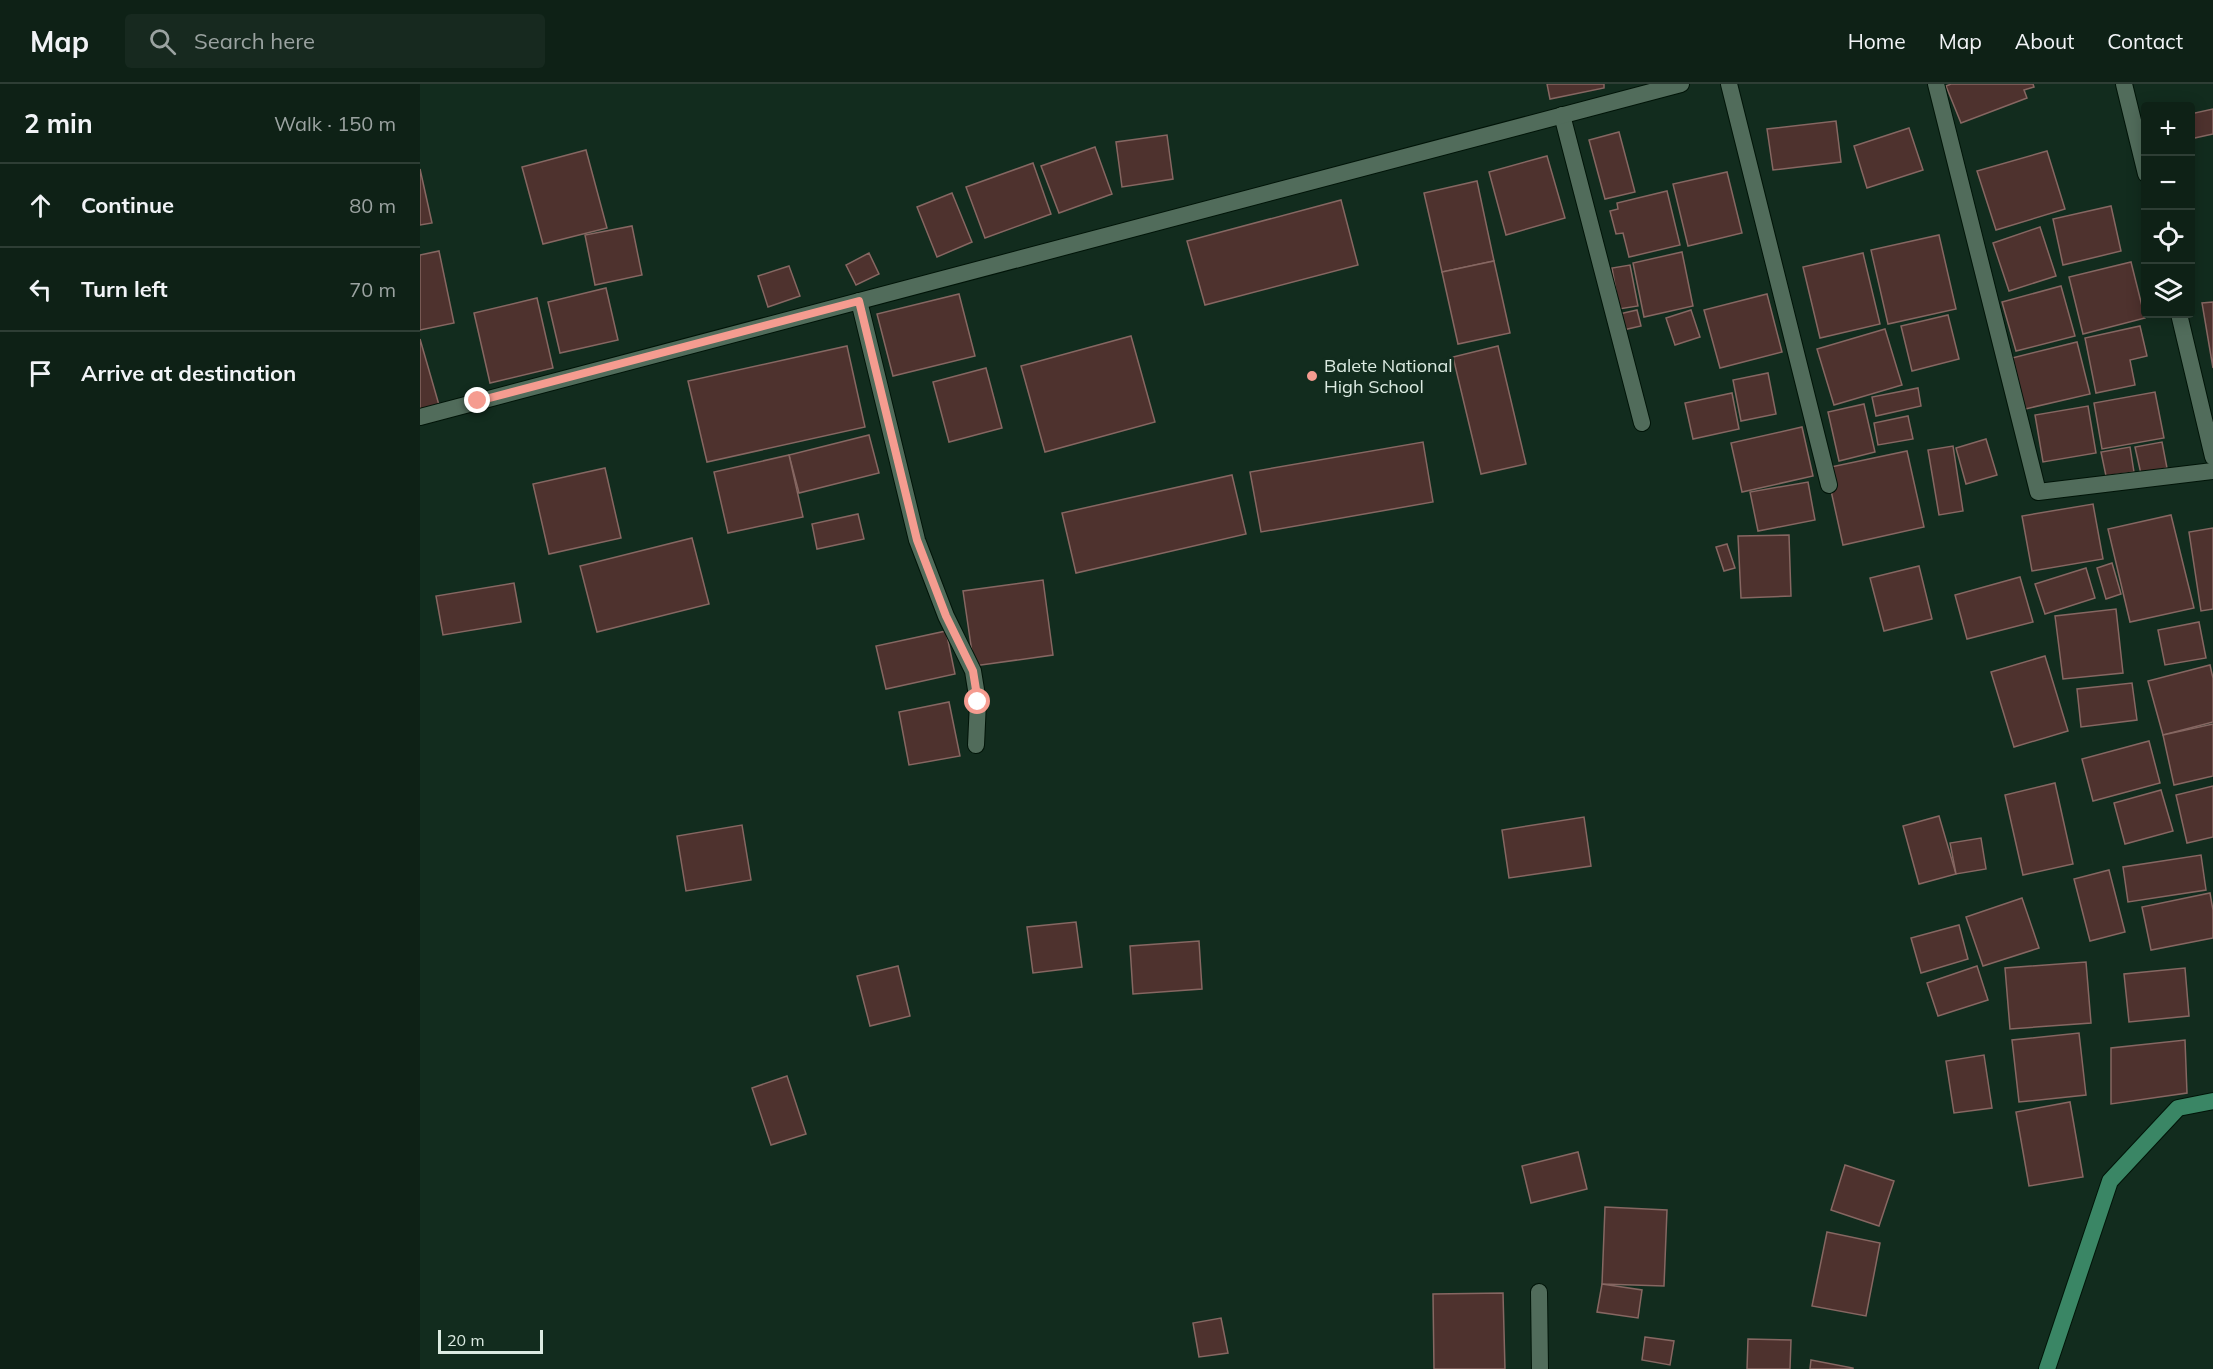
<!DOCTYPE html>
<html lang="en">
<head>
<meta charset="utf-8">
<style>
  :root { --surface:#0e2116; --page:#17291f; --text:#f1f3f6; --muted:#9ba3a1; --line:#2e3e35 }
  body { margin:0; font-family:Mulish,sans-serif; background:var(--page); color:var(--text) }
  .controls { position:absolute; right:18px; top:18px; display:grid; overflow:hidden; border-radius:6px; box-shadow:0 3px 15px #0003 }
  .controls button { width:54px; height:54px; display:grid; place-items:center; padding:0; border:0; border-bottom:2px solid var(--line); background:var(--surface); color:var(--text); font:30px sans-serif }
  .scale { position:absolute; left:18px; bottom:15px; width:105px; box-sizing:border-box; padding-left:6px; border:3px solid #dcebe2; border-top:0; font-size:16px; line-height:21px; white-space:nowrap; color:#dcebe2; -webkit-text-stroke:4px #122c1e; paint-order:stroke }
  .stop { position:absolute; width:18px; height:18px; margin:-14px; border:4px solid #f59c90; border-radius:50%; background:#fff }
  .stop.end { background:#f59c90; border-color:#fff; box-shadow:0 2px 6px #0008 }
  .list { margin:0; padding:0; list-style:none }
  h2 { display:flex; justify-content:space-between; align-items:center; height:78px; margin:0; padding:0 24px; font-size:26px }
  h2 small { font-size:20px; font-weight:400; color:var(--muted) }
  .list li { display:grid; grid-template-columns:39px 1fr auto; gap:18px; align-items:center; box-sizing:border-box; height:84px; padding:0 24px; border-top:2px solid var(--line) }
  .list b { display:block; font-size:22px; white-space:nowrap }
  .list em { font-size:20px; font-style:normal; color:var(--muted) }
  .icon { flex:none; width:33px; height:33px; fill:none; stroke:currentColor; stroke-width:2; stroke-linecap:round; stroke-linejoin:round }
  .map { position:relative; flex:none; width:1793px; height:1285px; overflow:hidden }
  header { display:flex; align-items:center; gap:36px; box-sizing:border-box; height:84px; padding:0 30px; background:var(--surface); border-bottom:2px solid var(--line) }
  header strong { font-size:28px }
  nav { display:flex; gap:33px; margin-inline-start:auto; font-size:21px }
  .search { width:420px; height:54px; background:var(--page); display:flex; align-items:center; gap:15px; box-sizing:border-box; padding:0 21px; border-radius:6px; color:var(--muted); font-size:22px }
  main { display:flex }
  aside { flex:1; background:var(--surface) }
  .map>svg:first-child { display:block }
</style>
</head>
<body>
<header>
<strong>Map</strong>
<div class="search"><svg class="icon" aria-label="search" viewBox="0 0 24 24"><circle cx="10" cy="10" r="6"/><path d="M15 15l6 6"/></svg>Search here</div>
<nav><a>Home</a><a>Map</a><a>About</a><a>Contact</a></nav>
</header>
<main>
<aside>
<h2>2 min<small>Walk · 150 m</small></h2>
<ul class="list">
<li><svg class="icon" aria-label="ahead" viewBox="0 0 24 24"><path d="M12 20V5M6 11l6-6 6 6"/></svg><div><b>Continue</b></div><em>80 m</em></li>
<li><svg class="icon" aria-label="left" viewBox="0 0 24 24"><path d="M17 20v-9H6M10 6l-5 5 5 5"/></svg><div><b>Turn left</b></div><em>70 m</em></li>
<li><svg class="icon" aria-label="arrive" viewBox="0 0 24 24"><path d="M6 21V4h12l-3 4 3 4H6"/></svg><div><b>Arrive at destination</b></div></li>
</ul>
</aside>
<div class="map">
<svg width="1793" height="1285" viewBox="0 0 1793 1285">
  <rect width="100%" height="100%" fill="#122c1e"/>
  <g fill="#4e322e" stroke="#866762" stroke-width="1.5">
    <path d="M1127,0H1184V4L1130,15Z"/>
    <path d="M1531,0H1613L1614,3L1604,6L1607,14L1541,39L1526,2Z"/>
    <path d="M1793,25V50L1770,55V30Z"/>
    <path d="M1416,37L1421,78L1353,86L1347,45Z"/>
    <path d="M1489,44L1503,86L1447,104L1434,62Z"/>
    <path d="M1199,48L1215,108L1185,115L1169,56Z"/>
    <path d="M747,51L753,95L702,103L696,58Z"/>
    <path d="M675,63L692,110L639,129L621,82Z"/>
    <path d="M166,66L187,144L123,160L102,83Z"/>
    <path d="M1627,67L1645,125L1576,146L1557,87Z"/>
    <path d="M1127,72L1145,134L1086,151L1069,88Z"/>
    <path d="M613,79L631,130L565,154L546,103Z"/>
    <path d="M0,85L12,139L0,141Z"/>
    <path d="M1307,88L1322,149L1268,162L1253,100Z"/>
    <path d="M1057,97L1074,177L1022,188L1004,109Z"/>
    <path d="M1247,107L1260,161L1209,173L1203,149L1196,150L1190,127L1198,125L1197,119Z"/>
    <path d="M532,109L552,158L517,173L497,123Z"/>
    <path d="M921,116L938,181L785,221L767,157Z"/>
    <path d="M1691,122L1701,167L1643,181L1633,135Z"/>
    <path d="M212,142L222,191L175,201L165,151Z"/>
    <path d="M1620,143L1636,192L1589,207L1573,159Z"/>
    <path d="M1519,151L1536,225L1468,240L1451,166Z"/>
    <path d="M19,167L34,239L0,246V171Z"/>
    <path d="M1262,168L1273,222L1224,233L1213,179Z"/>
    <path d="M449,169L459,190L436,201L426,181Z"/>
    <path d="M1443,169L1460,240L1400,254L1383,183Z"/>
    <path d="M1074,177L1090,249L1038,260L1022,188Z"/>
    <path d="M1711,178L1725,234L1663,250L1649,193Z"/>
    <path d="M1210,181L1218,222L1199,225L1192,184Z"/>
    <path d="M369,182L380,212L348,223L338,192Z"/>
    <path d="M1641,202L1655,252L1596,267L1582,218Z"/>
    <path d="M186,204L198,256L140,269L128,218Z"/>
    <path d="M539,210L555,272L473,292L457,230Z"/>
    <path d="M1347,210L1362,268L1300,284L1284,226Z"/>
    <path d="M117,214L133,284L70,299L54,229Z"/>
    <path d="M1793,218V284L1782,219Z"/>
    <path d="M1217,226L1221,242L1203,246L1199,230Z"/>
    <path d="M1271,226L1280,253L1255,261L1246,234Z"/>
    <path d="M1528,231L1539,275L1492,287L1481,242Z"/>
    <path d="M1720,242L1727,272L1710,276L1715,301L1676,309L1665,254Z"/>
    <path d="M1465,245L1482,301L1414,321L1397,265Z"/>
    <path d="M711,252L735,338L625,368L601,282Z"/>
    <path d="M0,255L19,321L0,326Z"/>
    <path d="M1657,258L1670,310L1605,325L1592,274Z"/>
    <path d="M427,262L445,343L287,378L268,297Z"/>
    <path d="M1078,262L1106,380L1061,390L1033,273Z"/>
    <path d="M566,284L582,344L529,358L513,298Z"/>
    <path d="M1348,289L1356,330L1321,337L1313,296Z"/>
    <path d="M1498,304L1501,322L1456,332L1452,313Z"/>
    <path d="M1735,308L1744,354L1682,365L1674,319Z"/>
    <path d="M1312,309L1319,345L1273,355L1265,319Z"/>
    <path d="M1444,320L1455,368L1419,377L1408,328Z"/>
    <path d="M1668,322L1676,369L1623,378L1615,331Z"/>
    <path d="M1488,332L1493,355L1458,361L1454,339Z"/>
    <path d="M1382,343L1393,392L1322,408L1311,359Z"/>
    <path d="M449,351L459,389L379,409L369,371Z"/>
    <path d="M1566,355L1577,391L1546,400L1536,364Z"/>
    <path d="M1003,358L1013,418L841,448L830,388Z"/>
    <path d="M1742,358L1747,384L1721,390L1715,363Z"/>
    <path d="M1533,362L1543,427L1519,431L1508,366Z"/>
    <path d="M1710,363L1714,388L1686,392L1681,368Z"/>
    <path d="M1487,367L1504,443L1423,461L1406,384Z"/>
    <path d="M369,371L383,433L308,449L294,388Z"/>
    <path d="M185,384L201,454L129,470L113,400Z"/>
    <path d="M812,391L826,450L656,489L642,429Z"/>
    <path d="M1388,398L1395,436L1338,447L1330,408Z"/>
    <path d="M1673,420L1683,475L1612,487L1602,432Z"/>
    <path d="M438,430L444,455L397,465L392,440Z"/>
    <path d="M1751,431L1774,524L1710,538L1688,445Z"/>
    <path d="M1793,444V525L1781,527L1769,448Z"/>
    <path d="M1369,451L1371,512L1321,514L1318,452Z"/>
    <path d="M272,454L289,520L177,548L160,482Z"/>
    <path d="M1307,460L1315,484L1304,487L1296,463Z"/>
    <path d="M1692,479L1701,510L1686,515L1677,484Z"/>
    <path d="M1499,482L1512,535L1464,547L1450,494Z"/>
    <path d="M1666,484L1675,514L1625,530L1615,500Z"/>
    <path d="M1600,493L1613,538L1547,555L1535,511Z"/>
    <path d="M623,496L633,571L554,582L543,507Z"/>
    <path d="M94,499L101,538L23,551L16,512Z"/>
    <path d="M1696,525L1703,589L1643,595L1635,532Z"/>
    <path d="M1779,538L1786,574L1745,581L1738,546Z"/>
    <path d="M526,547L535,590L466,605L456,562Z"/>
    <path d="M1625,572L1648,647L1594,663L1571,588Z"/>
    <path d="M1790,581L1793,594V638L1743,651L1728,597Z"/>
    <path d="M1712,599L1717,636L1661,643L1657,605Z"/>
    <path d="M529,618L540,672L489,681L479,628Z"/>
    <path d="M1793,640V692L1754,701L1743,651Z"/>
    <path d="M1729,657L1740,699L1673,717L1662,675Z"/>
    <path d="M1635,699L1653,780L1603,791L1585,711Z"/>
    <path d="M1793,702V753L1767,759L1756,711Z"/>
    <path d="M1741,706L1753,747L1705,760L1694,719Z"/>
    <path d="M1519,732L1536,790L1499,800L1483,742Z"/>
    <path d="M1164,733L1171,782L1089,794L1082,746Z"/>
    <path d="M322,741L331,796L266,807L257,752Z"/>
    <path d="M1561,754L1566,785L1536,790L1530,759Z"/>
    <path d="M1781,771L1786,806L1708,818L1703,783Z"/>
    <path d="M1689,786L1705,848L1670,857L1654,795Z"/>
    <path d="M1790,809L1793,826V854L1731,866L1722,823Z"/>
    <path d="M1602,814L1619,864L1563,882L1546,833Z"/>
    <path d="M656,838L662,883L613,889L607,843Z"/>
    <path d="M1539,841L1548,875L1501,889L1491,854Z"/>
    <path d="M779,857L782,905L713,910L710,862Z"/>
    <path d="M1666,878L1671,939L1590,945L1585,884Z"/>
    <path d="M478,882L490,932L450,942L437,892Z"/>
    <path d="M1557,882L1568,916L1518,932L1507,899Z"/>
    <path d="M1765,884L1769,932L1709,938L1704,890Z"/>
    <path d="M1659,949L1666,1011L1599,1018L1592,956Z"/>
    <path d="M1765,956L1767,1009L1691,1020V964Z"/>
    <path d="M1564,971L1572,1024L1534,1029L1526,977Z"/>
    <path d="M367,992L386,1050L351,1061L332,1004Z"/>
    <path d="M1650,1018L1663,1093L1609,1102L1596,1028Z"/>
    <path d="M1158,1068L1167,1105L1111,1119L1102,1082Z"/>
    <path d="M1425,1081L1474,1097L1459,1142L1411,1126Z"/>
    <path d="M1185,1123L1247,1126L1244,1202L1182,1200Z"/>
    <path d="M1407,1148L1460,1159L1446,1232L1392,1222Z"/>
    <path d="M1182,1200L1222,1206L1218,1234L1177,1228Z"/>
    <path d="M1083,1209L1085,1285H1014L1013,1210Z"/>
    <path d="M801,1234L808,1269L779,1273L773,1239Z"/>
    <path d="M1225,1253L1254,1257L1250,1281L1222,1276Z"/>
    <path d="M1328,1255L1371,1256L1370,1285H1327Z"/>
    <path d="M1391,1276L1433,1284V1285H1390Z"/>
  </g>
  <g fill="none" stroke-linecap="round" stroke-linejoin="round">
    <g stroke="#001408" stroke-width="18">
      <g id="minor">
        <path d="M1309,0L1409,401"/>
        <path d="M1516,0L1618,408L1793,387"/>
        <path d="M1704,0L1726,90"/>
        <path d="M1142,31L1222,339"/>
        <path d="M439,217L497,456L526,532L553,587L558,618L556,661"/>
        <path d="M1759,230L1793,373"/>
        <path d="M0,333L1261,0"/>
        <path d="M1119,1208L1120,1285"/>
      </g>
    </g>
    <g stroke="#001408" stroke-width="18">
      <path id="secondary" d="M1627,1285L1690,1097L1758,1024L1793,1017"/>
    </g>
    <use href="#minor" stroke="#516c5b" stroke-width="16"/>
    <use href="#secondary" stroke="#3a8665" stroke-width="16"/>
  </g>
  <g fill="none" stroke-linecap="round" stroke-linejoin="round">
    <path stroke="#f59c90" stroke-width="8" d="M58,317L439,217L497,456L526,532L553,587L558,618"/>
  </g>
  <circle fill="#f59c90" stroke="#122c1e" stroke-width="2" cx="892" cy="292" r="6"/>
  <g text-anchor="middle" stroke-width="6" stroke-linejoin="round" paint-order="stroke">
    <g font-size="18" fill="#dcebe2" stroke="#122c1e" text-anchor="start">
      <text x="904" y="288">Balete National<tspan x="904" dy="21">High School</tspan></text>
    </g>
  </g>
</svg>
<div class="controls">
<button>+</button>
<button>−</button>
<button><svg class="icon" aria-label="locate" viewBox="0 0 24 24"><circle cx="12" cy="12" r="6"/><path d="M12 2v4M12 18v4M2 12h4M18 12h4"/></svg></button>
<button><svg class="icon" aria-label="layers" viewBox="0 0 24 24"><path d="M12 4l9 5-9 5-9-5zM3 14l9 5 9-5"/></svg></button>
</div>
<div class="scale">20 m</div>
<div class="stop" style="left:558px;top:618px"></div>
<div class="stop end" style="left:58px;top:317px"></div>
</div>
</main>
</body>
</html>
